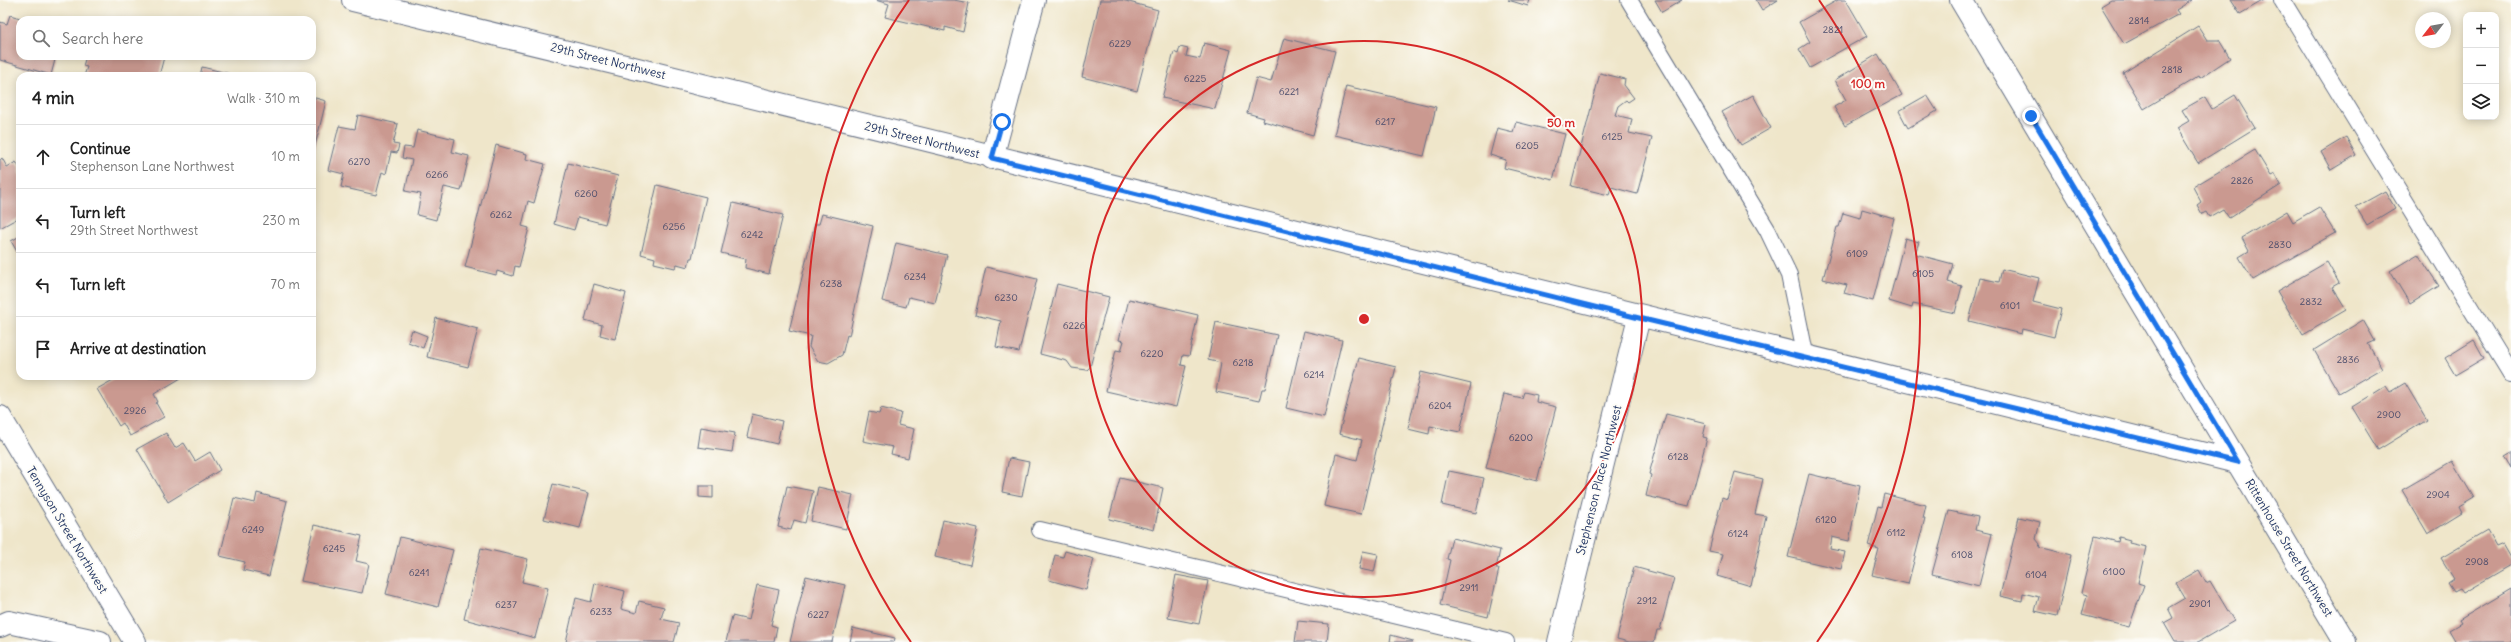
<!DOCTYPE html>
<html lang="en">
<head>
<meta charset="utf-8">
<style>
  :root { --surface:#fff; --page:#f2f2f2; --text:#222; --muted:#767676; --line:#e0e0e0 }
  body { margin:0; font-family:Delius,sans-serif; background:var(--page); color:var(--text) }
  .controls { position:absolute; right:12px; top:12px; display:grid; overflow:hidden; border-radius:8px; box-shadow:0 2px 10px #0003 }
  .controls button { width:36px; height:36px; display:grid; place-items:center; padding:0; border:0; border-bottom:1px solid var(--line); background:var(--surface); color:var(--text); font:20px sans-serif }
  .compass { position:absolute; left:2415px; top:12px; width:36px; height:36px; border-radius:50%; background:var(--surface); box-shadow:0 2px 10px #0003; rotate:239deg }
  .stop { position:absolute; width:12px; height:12px; margin:-9px; border:3px solid #1a73e8; border-radius:50%; background:#fff }
  .stop.end { background:#1a73e8; border-color:#fff; box-shadow:0 1px 4px #0008 }
  .list { margin:0; padding:0; list-style:none }
  h2 { display:flex; justify-content:space-between; align-items:center; height:52px; margin:0; padding:0 16px; font-size:17px }
  h2 small { font-size:13px; font-weight:400; color:var(--muted) }
  .list li { display:grid; grid-template-columns:26px 1fr auto; gap:12px; align-items:center; box-sizing:border-box; height:64px; padding:0 16px; border-top:1px solid var(--line) }
  .list b { display:block; font-size:15px; white-space:nowrap }
  .list p { margin:0; font-size:13px; white-space:nowrap; color:var(--muted) }
  .list em { font-size:13px; font-style:normal; color:var(--muted) }
  .icon { flex:none; width:22px; height:22px; fill:none; stroke:currentColor; stroke-width:2; stroke-linecap:round; stroke-linejoin:round }
  .map { position:relative; flex:none; width:2511px; height:642px; overflow:hidden }
  .search { position:absolute; background:var(--surface); box-shadow:0 2px 10px #0003; left:16px; top:16px; width:300px; height:44px; display:flex; align-items:center; gap:10px; box-sizing:border-box; padding:0 14px; border-radius:12px; color:var(--muted); font-size:15px }
  .panel { position:absolute; background:var(--surface); box-shadow:0 2px 10px #0003; left:16px; top:72px; width:300px; height:308px; border-radius:12px }
  .map>svg:first-child { display:block }
</style>
</head>
<body>
<div class="map">
<svg width="2511" height="642" viewBox="0 0 2511 642">
  <rect width="100%" height="100%" fill="#fdfcf7"/>
  <filter id="ink" filterUnits="userSpaceOnUse"><feTurbulence type="fractalNoise" baseFrequency=".025" numOctaves="2"/><feDisplacementMap in="SourceGraphic" scale="8" xChannelSelector="R" yChannelSelector="G"/><feConvolveMatrix kernelMatrix="1 2 1 2 8 2 1 2 1" color-interpolation-filters="sRGB"/></filter>
  <filter id="wash" filterUnits="userSpaceOnUse"><feTurbulence type="fractalNoise" baseFrequency=".012" numOctaves="4" result="noise"/><feDisplacementMap in="SourceGraphic" scale="16" xChannelSelector="R" yChannelSelector="G"/><feGaussianBlur stdDeviation="0.9" result="paint"/><feColorMatrix in="noise" values="0 0 0 0 0 0 0 0 0 0 0 0 0 0 0 0 0 1.4 0 .05"/><feComposite in="paint" operator="in"/></filter>
  <g filter="url(#wash)">
    <rect width="100%" height="100%" fill="#efe6ca"/>
    <g id="blocks">
      <g fill="#ca9990">
        <path d="M875,0H954L969,3L963,32L945,27V31L885,17L889,4Z"/>
        <path d="M1100,0H1122L1158,10L1137,91L1082,77Z"/>
        <path d="M1508,0H1530L1528,6Z"/>
        <path d="M1655,0H1682L1662,12Z"/>
        <path d="M1756,0H1778L1762,10Z"/>
        <path d="M1838,0H1846L1867,36L1810,68L1799,49L1810,42L1799,22Z"/>
        <path d="M2111,0H2192L2176,10L2179,14L2124,44L2101,6Z"/>
        <path d="M2231,0H2264L2240,14Z"/>
        <path d="M10,15L27,20H20V56H56L51,75L0,60V22L7,24Z"/>
        <path d="M2198,26L2207,40H2219L2230,58L2200,78L2199,76L2144,109L2123,73Z"/>
        <path d="M1284,38L1335,51L1313,135L1263,121L1264,118L1247,113L1256,78L1271,82Z"/>
        <path d="M1204,43L1231,50L1215,109L1162,98L1174,52L1178,54L1180,47L1188,49L1186,56L1200,59Z"/>
        <path d="M1878,54L1902,95L1845,126L1834,107L1846,100L1835,80Z"/>
        <path d="M86,56H160L164,57L159,76H84L87,67L83,66Z"/>
        <path d="M202,67L235,75V76H200Z"/>
        <path d="M1600,73L1625,79L1624,85L1634,98L1628,102L1626,100L1618,106L1615,115L1632,119L1629,133L1652,138L1637,194L1611,187L1609,195L1571,186Z"/>
        <path d="M1346,86L1436,107L1424,156L1334,135Z"/>
        <path d="M1753,95L1771,128L1741,145L1722,112Z"/>
        <path d="M1927,95L1937,111L1908,128L1899,111Z"/>
        <path d="M2235,95L2255,128L2198,163L2177,128L2189,121L2182,110L2205,97L2212,109Z"/>
        <path d="M312,97L326,101L313,154H312Z"/>
        <path d="M358,115L398,124L393,144L399,145L397,153L391,152L386,174L382,172L376,195L341,187L344,174L328,170L339,126L355,129Z"/>
        <path d="M1516,122L1565,134L1553,180L1504,168L1506,160L1490,155L1497,128L1513,132Z"/>
        <path d="M417,130L455,139L452,152L469,156L461,191L444,187L436,220L417,215L421,194L405,191L412,160L402,158L404,147L413,148Z"/>
        <path d="M2346,137L2356,155L2331,170L2321,152Z"/>
        <path d="M496,145L527,154L526,159L545,164L534,203L528,201L522,226L529,228L519,267L515,266L513,276L497,271L496,275L465,267Z"/>
        <path d="M2255,150L2271,176L2275,174L2281,185L2229,218L2223,209L2209,217L2206,212L2202,214L2197,205L2201,202L2193,187Z"/>
        <path d="M2,158L7,167L16,162L20,168V217L0,228V160Z"/>
        <path d="M568,163L618,176L605,224L578,217L574,230L554,224Z"/>
        <path d="M657,185L706,197L692,258H690L688,267L677,264L675,268L654,263L655,258L641,254Z"/>
        <path d="M2385,191L2395,208L2367,225L2356,207Z"/>
        <path d="M733,203L783,215L769,274L745,268L746,259L721,253Z"/>
        <path d="M2319,207L2335,233L2253,280L2239,257L2249,251L2242,238L2287,211L2293,222Z"/>
        <path d="M1862,209L1894,218L1873,301L1844,293L1847,285L1823,279L1837,227H1839L1843,213L1860,218Z"/>
        <path d="M822,214L873,226L849,336L847,335L842,355L828,363L818,361L809,347L811,336L789,331L815,224H819Z"/>
        <path d="M20,236V257L11,241Z"/>
        <path d="M1905,238L1919,242L1915,254L1953,264L1948,282L1962,286L1955,313L1913,304L1912,308L1889,301Z"/>
        <path d="M896,243L947,255L935,303L909,297L906,307L882,301Z"/>
        <path d="M2418,254L2439,286L2410,304L2390,271Z"/>
        <path d="M2327,262L2339,283L2332,287L2346,310L2303,335L2277,291Z"/>
        <path d="M986,267L1037,279L1019,352L996,347L1001,321L975,315Z"/>
        <path d="M2002,269L2039,278L2033,302L2061,309L2054,337L2022,329L2021,334L1969,321L1980,278L1999,282Z"/>
        <path d="M594,284L626,293L615,339L600,335L602,325L585,320Z"/>
        <path d="M1057,284L1109,297L1090,367L1087,370L1072,368L1067,361L1040,354Z"/>
        <path d="M1129,299L1198,315L1189,356L1183,355L1181,365L1186,366L1176,407L1106,391L1116,350L1121,351L1124,341L1119,340Z"/>
        <path d="M436,318L478,329L468,367L427,357Z"/>
        <path d="M2363,320L2375,341L2368,344L2382,368L2339,393L2314,350Z"/>
        <path d="M1216,322L1277,335L1265,389H1262L1259,401L1216,392L1221,363L1208,360Z"/>
        <path d="M412,330L427,336L423,348L408,342Z"/>
        <path d="M1304,331L1342,340L1324,417L1286,408Z"/>
        <path d="M2474,340L2484,358L2455,375L2445,358Z"/>
        <path d="M1359,358L1396,367L1361,514L1324,506L1336,454L1357,460L1362,440L1339,434Z"/>
        <path d="M1421,372L1471,384L1460,432L1430,426L1429,434L1408,429Z"/>
        <path d="M120,376L181,378L154,394L158,402L156,403L164,417L130,436L123,423L119,426L97,389Z"/>
        <path d="M2405,383L2427,420L2378,450L2352,407L2386,386L2390,392Z"/>
        <path d="M1524,392L1537,395L1536,402L1556,407L1537,481L1486,468L1504,394L1522,398Z"/>
        <path d="M881,408L901,413L898,425L914,429L908,458L891,454L893,447L863,441L869,412L879,414Z"/>
        <path d="M752,414L782,421L777,444L747,437Z"/>
        <path d="M1666,414L1706,424L1703,437L1707,438L1689,506L1646,496L1651,475L1649,474Z"/>
        <path d="M701,427L735,433L732,452L698,447Z"/>
        <path d="M166,433L175,448L184,443L195,461L210,452L220,470L168,502L137,449Z"/>
        <path d="M2511,453V469L2504,457Z"/>
        <path d="M1009,458L1029,462L1022,496L1002,492Z"/>
        <path d="M2452,461L2474,498L2459,507L2462,513L2428,534L2402,490Z"/>
        <path d="M1449,471L1484,478L1476,513L1442,505Z"/>
        <path d="M1735,472L1763,479L1755,514L1766,516L1751,586L1717,576L1723,554L1709,551L1722,498L1727,500Z"/>
        <path d="M1809,474L1860,486L1849,541L1832,537L1830,549L1845,552L1841,569L1788,557Z"/>
        <path d="M1120,478L1163,488L1154,530L1109,519Z"/>
        <path d="M553,484L589,493L580,528L544,519Z"/>
        <path d="M699,486H713V498L699,497Z"/>
        <path d="M787,486L813,491L805,523L794,520L791,530L778,527Z"/>
        <path d="M818,487L853,495L846,529L811,521Z"/>
        <path d="M257,493L287,501L269,576L243,570L245,562L220,556L234,498L255,503Z"/>
        <path d="M1884,494L1926,505L1923,518H1925L1908,584L1872,575L1879,549L1868,546L1878,506L1881,507Z"/>
        <path d="M1949,511L1978,517L1975,530L1992,534L1979,586L1932,574Z"/>
        <path d="M2019,517L2040,522L2036,539L2040,544L2039,547L2071,555L2057,616L2035,611L2039,597L2023,593L2022,601L2000,596Z"/>
        <path d="M943,520L978,528L970,565L935,557Z"/>
        <path d="M314,525L362,536L356,561L369,564L362,593L301,581Z"/>
        <path d="M2487,531L2496,547L2503,544L2511,558V565L2463,593L2460,589L2454,592L2448,583L2454,579L2441,558Z"/>
        <path d="M2095,536L2118,542L2119,537L2130,540L2129,543L2146,547L2138,583L2144,585L2129,627L2082,615L2087,595L2081,593Z"/>
        <path d="M400,537L453,550L438,607L386,594Z"/>
        <path d="M1452,538L1500,550L1496,569H1499L1488,617L1440,605L1450,560L1447,559Z"/>
        <path d="M481,548L528,559L522,582L548,588L535,638L464,619Z"/>
        <path d="M1065,551L1094,559L1086,590L1049,580L1055,555L1063,557Z"/>
        <path d="M1363,551L1378,554L1374,572L1359,569Z"/>
        <path d="M1634,567L1674,578L1660,630H1657L1654,642H1629L1617,639Z"/>
        <path d="M2199,570L2206,583L2210,581L2234,621L2198,642H2175L2164,623L2173,618L2168,608L2185,598L2176,583Z"/>
        <path d="M1176,575L1208,581L1199,624L1168,618Z"/>
        <path d="M806,576L845,585L832,642H790Z"/>
        <path d="M595,583L625,591L621,609L636,613L639,601L664,607L661,619L679,623L674,642H566L576,598L591,602Z"/>
        <path d="M757,585L779,590L771,625L777,627L774,642H726L732,616L749,620Z"/>
        <path d="M2511,589V642H2456L2449,630L2461,623L2459,620Z"/>
        <path d="M1298,621L1329,624L1327,642H1295Z"/>
        <path d="M853,628L895,638L894,642H850Z"/>
        <path d="M1391,635L1413,641V642H1390Z"/>
      </g>
    </g>
  </g>
  <g filter="url(#ink)">
    <use href="#blocks" fill-opacity="0" stroke="#656f84" stroke-width="1"/>
    <g fill="none" stroke-linecap="round" stroke-linejoin="round">
      <g stroke="#656f84" stroke-width="18">
        <g id="lane">
          <path d="M1629,0L1768,231L1789,275L1806,358"/>
          <path d="M2282,0L2511,374"/>
          <path d="M1040,530L1506,642"/>
        </g>
      </g>
      <g stroke="#656f84" stroke-width="24">
        <g id="street">
          <path d="M353,0C982,151 1609,311 2237,462"/>
          <path d="M1961,0L2345,642"/>
          <path d="M992,158L1034,0"/>
          <path d="M0,417L135,642"/>
          <path d="M0,626L9,622L100,642"/>
          <path d="M1559,642L1639,317"/>
        </g>
      </g>
      <use href="#lane" stroke="#fff" stroke-width="16"/>
      <use href="#street" stroke="#fff" stroke-width="22"/>
    </g>
  </g>
  <g fill="none" stroke-linecap="round" stroke-linejoin="round" filter="url(#ink)">
    <path stroke="#1a73e8" stroke-width="5" d="M1002,122L992,158L1639,318L2238,462L2031,116"/>
  </g>
  <g fill="none" stroke="#d62828" stroke-width="2">
    <circle cx="1364" cy="319" r="278"/>
    <path d="M911 642A556 556 0 0 1 909 0M1819 0A556 556 0 0 1 1817 642"/>
  </g>
  <g text-anchor="middle" stroke-width="4" stroke-linejoin="round" paint-order="stroke">
    <g font-size="10" fill="#474a6a">
      <text x="2139" y="24">2814</text>
      <text x="1833" y="33">2821</text>
      <text x="1120" y="47">6229</text>
      <text x="2172" y="73">2818</text>
      <text x="1195" y="82">6225</text>
      <text x="1289" y="95">6221</text>
      <text x="1385" y="125">6217</text>
      <text x="1612" y="140">6125</text>
      <text x="1527" y="149">6205</text>
      <text x="359" y="165">6270</text>
      <text x="437" y="178">6266</text>
      <text x="2242" y="184">2826</text>
      <text x="586" y="197">6260</text>
      <text x="501" y="218">6262</text>
      <text x="674" y="230">6256</text>
      <text x="752" y="238">6242</text>
      <text x="2280" y="248">2830</text>
      <text x="1857" y="257">6109</text>
      <text x="1923" y="277">6105</text>
      <text x="915" y="280">6234</text>
      <text x="831" y="287">6238</text>
      <text x="1006" y="301">6230</text>
      <text x="2311" y="305">2832</text>
      <text x="2010" y="309">6101</text>
      <text x="1074" y="329">6226</text>
      <text x="1152" y="357">6220</text>
      <text x="2348" y="363">2836</text>
      <text x="1243" y="366">6218</text>
      <text x="1314" y="378">6214</text>
      <text x="1440" y="409">6204</text>
      <text x="135" y="414">2926</text>
      <text x="2389" y="418">2900</text>
      <text x="1521" y="441">6200</text>
      <text x="1678" y="460">6128</text>
      <text x="2438" y="498">2904</text>
      <text x="1826" y="523">6120</text>
      <text x="253" y="533">6249</text>
      <text x="1896" y="536">6112</text>
      <text x="1738" y="537">6124</text>
      <text x="334" y="552">6245</text>
      <text x="1962" y="558">6108</text>
      <text x="2477" y="565">2908</text>
      <text x="2114" y="575">6100</text>
      <text x="419" y="576">6241</text>
      <text x="2036" y="578">6104</text>
      <text x="1469" y="591">2911</text>
      <text x="1647" y="604">2912</text>
      <text x="2200" y="607">2901</text>
      <text x="506" y="608">6237</text>
      <text x="601" y="615">6233</text>
      <text x="818" y="618">6227</text>
    </g>
    <g font-size="12" fill="#1b2f5e" stroke="#fdfcf7">
      <text transform="translate(608 61) rotate(14)" y="4">29th Street Northwest</text>
      <text transform="translate(922 140) rotate(14)" y="4">29th Street Northwest</text>
      <text transform="translate(1599 480) rotate(-76)" y="4">Stephenson Place Northwest</text>
      <text transform="translate(67 530) rotate(59)" y="4">Tennyson Street Northwest</text>
      <text transform="translate(2289 548) rotate(59)" y="4">Rittenhouse Street Northwest</text>
    </g>
  </g>
  <circle cx="1364" cy="319" r="6" fill="#d62828" stroke="#fdfcf7" stroke-width="2"/>
  <g font-size="12" text-anchor="middle" font-weight="bold" fill="#d62828" stroke="#fdfcf7" stroke-width="4" stroke-linejoin="round" paint-order="stroke">
    <text x="1868" y="88">100 m</text>
    <text x="1561" y="127">50 m</text>
  </g>
</svg>
<div class="controls">
<button>+</button>
<button>−</button>
<button><svg class="icon" aria-label="layers" viewBox="0 0 24 24"><path d="M12 4l9 5-9 5-9-5zM3 14l9 5 9-5"/></svg></button>
</div>
<svg class="compass" viewBox="-18 -18 36 36"><path d="M0-13l5 13h-10z" fill="#e53935"/><path d="M0 13l5-13h-10z" fill="#767676"/></svg>
<div class="stop" style="left:1002px;top:122px"></div>
<div class="stop end" style="left:2031px;top:116px"></div>
<div class="search"><svg class="icon" aria-label="search" viewBox="0 0 24 24"><circle cx="10" cy="10" r="6"/><path d="M15 15l6 6"/></svg>Search here</div>
<section class="panel">
<h2>4 min<small>Walk · 310 m</small></h2>
<ul class="list">
<li><svg class="icon" aria-label="ahead" viewBox="0 0 24 24"><path d="M12 20V5M6 11l6-6 6 6"/></svg><div><b>Continue</b><p>Stephenson Lane Northwest</p></div><em>10 m</em></li>
<li><svg class="icon" aria-label="left" viewBox="0 0 24 24"><path d="M17 20v-9H6M10 6l-5 5 5 5"/></svg><div><b>Turn left</b><p>29th Street Northwest</p></div><em>230 m</em></li>
<li><svg class="icon" aria-label="left" viewBox="0 0 24 24"><path d="M17 20v-9H6M10 6l-5 5 5 5"/></svg><div><b>Turn left</b></div><em>70 m</em></li>
<li><svg class="icon" aria-label="arrive" viewBox="0 0 24 24"><path d="M6 21V4h12l-3 4 3 4H6"/></svg><div><b>Arrive at destination</b></div></li>
</ul>
</section>
</div>
</body>
</html>
